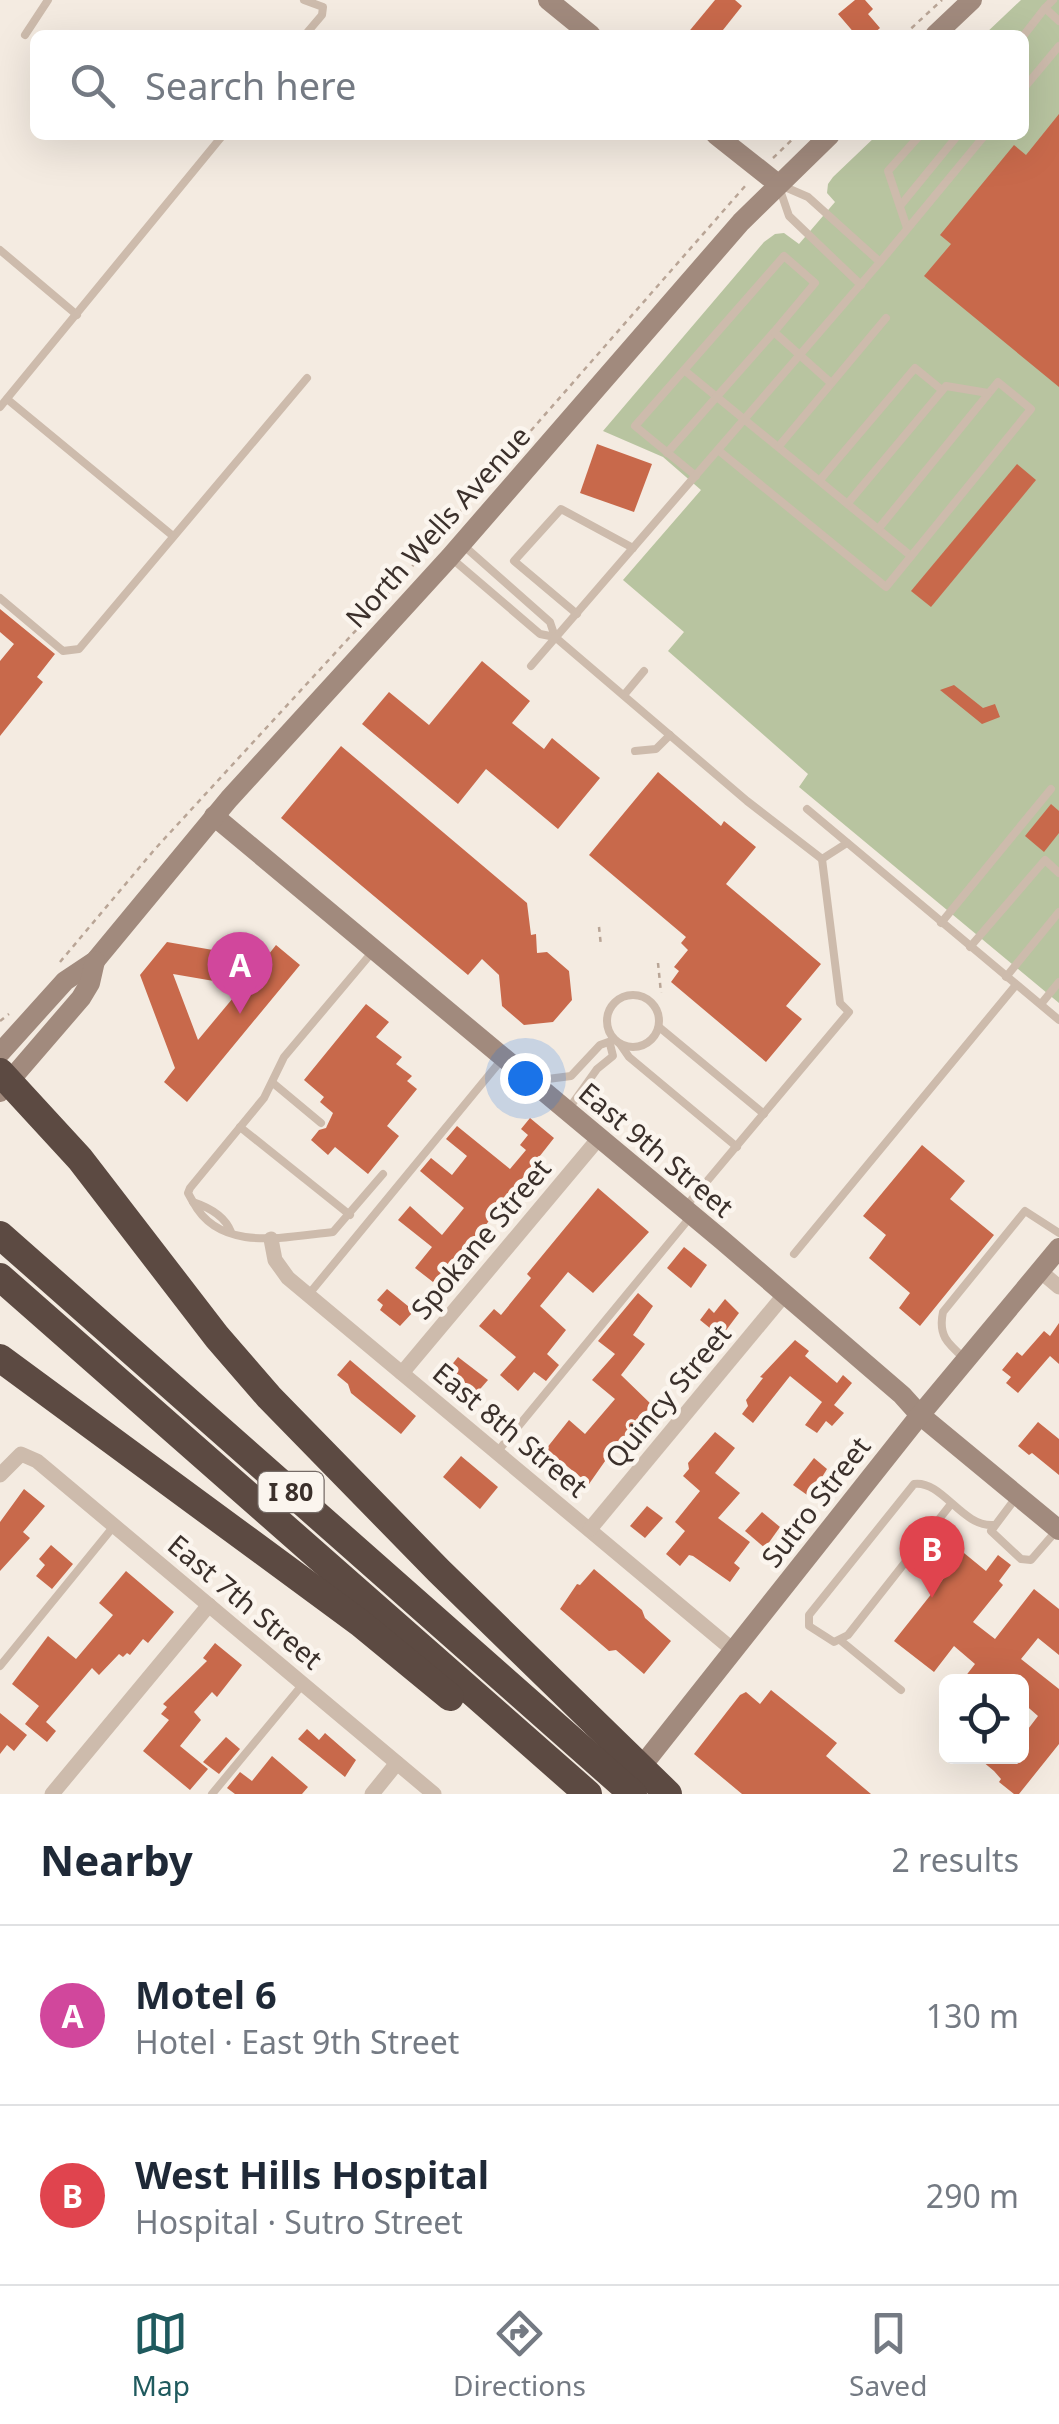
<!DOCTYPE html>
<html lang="en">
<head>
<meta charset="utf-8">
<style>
  :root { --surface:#fff; --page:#f2f2f3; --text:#1f2937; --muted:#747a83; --line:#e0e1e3; --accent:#1f5a5e }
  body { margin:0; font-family:"Noto Sans",sans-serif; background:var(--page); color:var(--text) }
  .controls { position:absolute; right:30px; bottom:30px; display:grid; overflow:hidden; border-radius:15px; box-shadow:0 10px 40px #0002 }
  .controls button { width:90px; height:90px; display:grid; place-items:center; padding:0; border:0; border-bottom:2px solid var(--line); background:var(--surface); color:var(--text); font:50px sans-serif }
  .you { position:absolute; left:525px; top:1078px; width:35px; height:35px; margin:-25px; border:8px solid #fff; border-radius:50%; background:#1a73e8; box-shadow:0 0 0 15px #1a73e833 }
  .badge { display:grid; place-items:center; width:65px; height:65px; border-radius:50%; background:var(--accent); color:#fff; font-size:32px; font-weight:700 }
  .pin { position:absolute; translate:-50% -82px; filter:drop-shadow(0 2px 5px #0008) }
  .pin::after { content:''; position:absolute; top:52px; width:35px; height:30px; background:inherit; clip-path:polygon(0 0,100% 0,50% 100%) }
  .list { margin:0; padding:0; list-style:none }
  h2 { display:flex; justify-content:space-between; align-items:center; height:130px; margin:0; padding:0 40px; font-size:42px }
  h2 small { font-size:32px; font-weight:400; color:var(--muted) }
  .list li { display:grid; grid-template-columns:65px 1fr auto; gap:30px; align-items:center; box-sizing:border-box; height:180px; padding:0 40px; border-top:2px solid var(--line) }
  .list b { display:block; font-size:38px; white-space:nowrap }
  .list p { margin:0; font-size:32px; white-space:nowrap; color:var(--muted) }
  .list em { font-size:32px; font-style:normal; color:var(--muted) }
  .icon { flex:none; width:55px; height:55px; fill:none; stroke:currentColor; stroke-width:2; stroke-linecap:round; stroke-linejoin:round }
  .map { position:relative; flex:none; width:1059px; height:1794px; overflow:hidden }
  .search { position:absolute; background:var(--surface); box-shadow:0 10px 40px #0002; left:30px; right:30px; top:30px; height:110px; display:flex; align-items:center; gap:25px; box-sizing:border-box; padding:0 35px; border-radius:15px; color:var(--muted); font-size:38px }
  .sheet { height:490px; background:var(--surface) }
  nav { display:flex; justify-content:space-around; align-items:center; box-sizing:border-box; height:140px; border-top:2px solid var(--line); background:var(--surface); font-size:28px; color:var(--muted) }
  nav a { display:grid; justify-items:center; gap:5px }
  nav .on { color:var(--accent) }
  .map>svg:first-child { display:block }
</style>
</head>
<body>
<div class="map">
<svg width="1059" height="1794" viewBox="0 0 1059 1794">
  <rect width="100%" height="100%" fill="#f4ebe1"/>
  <path fill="#b8c4a0" d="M1021,0H1059V1003L799,787L808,774L668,651L684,632L623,580L701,490L663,457L603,431L764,242L775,234L784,233L799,244L835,202L827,193L828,184L833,177L877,135H1024V35H984Z"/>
  <g fill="#c8694b" fill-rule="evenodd">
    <path d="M715,0H735L742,6L719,35H686Z"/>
    <path d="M855,0H865L873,9L868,14L880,28L872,35H856L838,14Z"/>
    <path d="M1059,114V387L924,276L951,244L940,235L1014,145L1026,155Z"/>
    <path d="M597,444L652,464L634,512L580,493Z"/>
    <path d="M1017,464L1036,480L931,607L911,591Z"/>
    <path d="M0,609L55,654L37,677L43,682L0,736V661L14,644L0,632Z"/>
    <path d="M482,661L530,701L512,723L544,749L552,738L600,778L558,829L486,769L458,804L362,724L389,692L429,725Z"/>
    <path d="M954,685L983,708L995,704L1000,717L982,724L940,690Z"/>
    <path d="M341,746L527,903L531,935L536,934L537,953L547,952L569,971L572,1000L553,1022L524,1025L502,1006L499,975L482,959L468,975L281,818Z"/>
    <path d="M658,772L721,826L724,821L756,847L726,884L821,964L786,1006L802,1019L766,1062L671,982L679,971L674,967L688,950L681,943L686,937L589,855Z"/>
    <path d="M1051,804L1059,811V833L1044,852L1025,836Z"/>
    <path d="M167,942L265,959L276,945L300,965L187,1102L164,1082L175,1068L140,975ZM173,974L243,986L198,1040Z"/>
    <path d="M366,1004L389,1022L376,1037L402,1057L396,1064L412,1076L407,1081L417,1089L387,1126L399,1136L368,1174L335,1147L328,1155L311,1140L319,1130L326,1128L333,1113L320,1102L324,1097L304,1080Z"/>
    <path d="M530,1118L554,1138L481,1231L483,1233L473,1246L468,1242L433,1282L415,1268L432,1247L398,1220L410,1206L442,1235L464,1208L420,1171L431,1158L452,1175L467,1156L446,1139L457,1126L510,1169L526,1150L520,1145L528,1135L521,1129Z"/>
    <path d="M922,1145L965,1181L950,1199L994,1235L920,1326L899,1308L910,1293L869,1258L886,1235L863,1216Z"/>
    <path d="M598,1188L649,1232L593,1293L568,1272L540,1306L566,1330L547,1354L559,1365L546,1381L534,1372L518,1391L500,1375L516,1357L479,1326L494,1309L501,1315L531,1278L527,1274Z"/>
    <path d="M684,1247L707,1265L691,1288L667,1268Z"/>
    <path d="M387,1289L414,1311L400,1326L380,1310L383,1305L377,1300Z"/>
    <path d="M638,1293L653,1306L633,1335L645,1344L621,1375L653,1406L610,1454L589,1484L546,1449L569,1420L585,1434L615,1399L592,1380L615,1354L598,1341Z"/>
    <path d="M725,1299L739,1313L721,1337L700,1320L709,1308L714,1313Z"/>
    <path d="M1059,1323V1364L1050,1356L1018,1393L1006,1383L1011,1377L1002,1370L1017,1352L1022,1356L1044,1331L1050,1336Z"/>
    <path d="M795,1340L809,1351L805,1356L837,1383L843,1375L852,1383L834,1405L844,1413L832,1426L826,1421L817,1433L805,1425L822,1402L790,1376L753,1423L742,1414L748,1406L746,1400L763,1378L760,1377Z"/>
    <path d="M458,1357L488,1380L474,1396L446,1372Z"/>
    <path d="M350,1360L416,1416L401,1434L351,1393L348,1384L337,1375Z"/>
    <path d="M1038,1422L1059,1439V1475L1032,1453L1029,1455L1018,1446Z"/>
    <path d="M715,1432L735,1448L715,1473L740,1493L718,1518L750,1542L734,1563L740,1568L730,1582L693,1556L689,1555L680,1566L666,1554L685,1531L675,1522L700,1491L683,1476L689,1469L688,1463Z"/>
    <path d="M461,1456L498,1487L480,1509L443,1477Z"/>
    <path d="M814,1458L827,1469L810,1497L793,1485Z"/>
    <path d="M24,1489L45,1506L23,1532L30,1538L0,1571V1522Z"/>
    <path d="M647,1506L663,1518L645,1538L630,1526Z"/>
    <path d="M762,1512L780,1527L765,1548L745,1531Z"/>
    <path d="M51,1545L73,1564L52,1589L36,1576L45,1565L39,1559Z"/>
    <path d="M964,1553L986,1571L998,1555L1011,1565L999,1581L1003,1585L973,1622L995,1639L1034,1589L1059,1609V1655L1038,1638L1021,1659L1059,1689V1744L1019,1794H1014L999,1782L1001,1779L994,1771L976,1756H1022V1737L1038,1716L1022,1702V1682H961L975,1664L954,1646L934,1672L894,1641Z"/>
    <path d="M594,1569L642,1610L645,1618L671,1641L644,1674L616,1650L609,1651L560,1609L577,1584L580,1585Z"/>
    <path d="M126,1571L174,1612L148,1643L143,1639L130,1655L127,1653L123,1657L119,1654L99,1675L92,1668L46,1722L56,1731L47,1742L25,1724L39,1706L12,1684L48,1636L76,1659L113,1615L99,1603Z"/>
    <path d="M215,1643L242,1665L217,1697L212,1692L194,1712L201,1720L180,1746L208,1769L190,1790L143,1751L169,1720L161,1714L167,1707L163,1704L207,1661L203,1658Z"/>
    <path d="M771,1690L837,1743L826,1756L871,1794H742L694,1754L740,1695L746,1692L760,1704Z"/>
    <path d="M0,1713L27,1735L14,1751L7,1745L0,1754Z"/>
    <path d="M307,1729L319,1740L325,1733L356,1760L345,1777L298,1739Z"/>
    <path d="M226,1737L240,1749L219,1774L203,1762Z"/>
    <path d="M272,1756L308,1787L302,1794H235L227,1788L240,1772L252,1781Z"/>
  </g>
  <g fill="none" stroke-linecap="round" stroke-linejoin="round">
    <g stroke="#b9a596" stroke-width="2.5" stroke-dasharray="5 5" stroke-linecap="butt">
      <path d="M904,35L942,0"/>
      <path d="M773,158L797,135"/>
      <path d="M599,927L601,946"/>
      <path d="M60,962L155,849L359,627L746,185"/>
      <path d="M658,963L661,993"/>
      <path d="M0,1021L9,1014"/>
    </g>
    <g stroke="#cdbbac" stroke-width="8">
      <path d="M304,0L323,7L322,15L305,35"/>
      <path d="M1053,0L1045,8L1059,21"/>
      <path d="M25,35L48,0"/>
      <path d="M1024,35L1045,8"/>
      <path d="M1024,88L1059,46"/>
      <path d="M900,206L958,135"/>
      <path d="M907,228L888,171L920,135"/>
      <path d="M0,250L77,315"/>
      <path d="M861,285L789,216L778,184L808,197L880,262"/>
      <path d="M684,370L911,556"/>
      <path d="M7,399L173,536"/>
      <path d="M0,407L223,135"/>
      <path d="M779,446L886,318"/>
      <path d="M718,450L886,587L1031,409L998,382L879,528"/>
      <path d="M667,453L774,332"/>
      <path d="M696,476L635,426L784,256L815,283L774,332L831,383"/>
      <path d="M820,480L915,368L942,390"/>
      <path d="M848,503L946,386L988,393"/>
      <path d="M464,546L550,622L555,637"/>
      <path d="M450,557L540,634L555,637L747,801L822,859"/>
      <path d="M0,598L63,651L79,649L307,378"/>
      <path d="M577,614L514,561L561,509L633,548"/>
      <path d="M531,666L880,262L985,135"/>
      <path d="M624,695L644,671"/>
      <path d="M635,751L656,749L670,735"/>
      <path d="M807,809L1059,1020"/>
      <path d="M941,923L1051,789"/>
      <path d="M970,947L1045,860L1059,873"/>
      <path d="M1006,977L1059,912"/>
      <circle cx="633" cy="1021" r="26"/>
      <path d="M1041,1004L1059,982"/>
      <path d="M659,1027L764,1114"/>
      <path d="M620,1044L629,1057L737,1147"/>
      <path d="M540,1080L571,1076L600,1045L614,1040"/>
      <path d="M273,1083L321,1123"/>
      <path d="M570,1107L597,1069L613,1056L610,1044"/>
      <path d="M240,1127L350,1215"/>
      <path d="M193,1202L188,1193L190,1188L264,1098L284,1057L374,950"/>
      <path d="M687,1205L849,1012L840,1003L822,859L847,843"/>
      <path d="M231,1232C225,1216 208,1207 193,1202C220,1253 284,1237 333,1232L383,1174"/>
      <path d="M794,1254L1015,986"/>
      <path d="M309,1294L503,1058"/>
      <path d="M964,1358C947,1343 938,1335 943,1312L1025,1211L1059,1233"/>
      <path d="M498,1451L692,1215"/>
      <path d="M1015,1499L991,1531L1021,1559L1031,1560L1056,1531"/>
      <path d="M951,1504L848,1635L834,1642L809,1626V1615L914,1484C942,1480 962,1527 993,1525"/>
      <path d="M840,1640L901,1690"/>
      <path d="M0,1666L114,1526"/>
      <path d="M212,1794L303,1684"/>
    </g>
    <g stroke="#cdbbac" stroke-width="15">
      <path d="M271,1239L275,1260L288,1278L733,1650"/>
      <path d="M1040,1271L1059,1287"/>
      <path d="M402,1373L599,1138"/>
      <path d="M0,1475L21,1454L37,1461L434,1794"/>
      <path d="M590,1529L785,1294"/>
      <path d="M52,1794L209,1605"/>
      <path d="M372,1794L397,1763"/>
    </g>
    <g stroke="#a18a7d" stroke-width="20">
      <path d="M548,0L591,35"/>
      <path d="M935,35L972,0"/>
      <path d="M716,135L778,184"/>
      <path d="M214,816L722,1240L902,1395L920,1415L1059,1530"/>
      <path d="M0,1053L65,981L95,961L229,799L450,557L741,222L830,135"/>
      <path d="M0,1092L81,998L90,983L95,961"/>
      <path d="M634,1776L920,1415L1059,1248"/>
    </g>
    <g stroke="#5c4a42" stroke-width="28">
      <path d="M0,1072L80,1159L217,1337L269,1397L439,1571L668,1794"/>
      <path d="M0,1235L633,1794"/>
      <path d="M0,1277L588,1794"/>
      <path d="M0,1358L360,1623L450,1697"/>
    </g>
  </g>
  <g text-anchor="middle" stroke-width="9" stroke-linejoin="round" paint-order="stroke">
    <rect fill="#fbf5ee" stroke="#756b66" stroke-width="2.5" x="258.5" y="1472" width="65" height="40" rx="8"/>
    <g font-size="25" font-weight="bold" fill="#3b302b">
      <text x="291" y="1501">I 80</text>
    </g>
    <g font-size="28" fill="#3b302b" stroke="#fbf5ee">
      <text transform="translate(438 527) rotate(-48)" y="10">North Wells Avenue</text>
      <text transform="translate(656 1150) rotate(40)" y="10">East 9th Street</text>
      <text transform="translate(481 1239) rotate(-50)" y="10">Spokane Street</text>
      <text transform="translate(668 1396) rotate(-50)" y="10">Quincy Street</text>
      <text transform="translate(510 1430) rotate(40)" y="10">East 8th Street</text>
      <text transform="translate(816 1502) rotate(-52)" y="10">Sutro Street</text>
      <text transform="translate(245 1602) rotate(40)" y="10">East 7th Street</text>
    </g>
  </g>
</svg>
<div class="controls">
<button><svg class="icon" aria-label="locate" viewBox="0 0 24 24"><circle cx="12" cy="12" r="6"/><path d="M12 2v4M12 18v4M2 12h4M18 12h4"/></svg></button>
</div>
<div class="you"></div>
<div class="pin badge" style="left:240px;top:1014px;background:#d1479c">A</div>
<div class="pin badge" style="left:932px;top:1598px;background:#e0444e">B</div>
<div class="search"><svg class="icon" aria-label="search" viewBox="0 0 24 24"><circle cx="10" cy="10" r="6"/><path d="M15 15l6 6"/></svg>Search here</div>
</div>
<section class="sheet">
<h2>Nearby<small>2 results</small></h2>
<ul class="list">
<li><span class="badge" style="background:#d1479c">A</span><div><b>Motel 6</b><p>Hotel · East 9th Street</p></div><em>130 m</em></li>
<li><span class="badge" style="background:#e0444e">B</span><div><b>West Hills Hospital</b><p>Hospital · Sutro Street</p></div><em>290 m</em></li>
</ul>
</section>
<nav>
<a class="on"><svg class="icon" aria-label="map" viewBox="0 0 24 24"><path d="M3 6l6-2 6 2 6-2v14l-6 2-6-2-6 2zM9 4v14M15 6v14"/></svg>Map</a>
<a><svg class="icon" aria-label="directions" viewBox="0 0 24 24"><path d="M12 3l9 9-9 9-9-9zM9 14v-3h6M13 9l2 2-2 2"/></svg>Directions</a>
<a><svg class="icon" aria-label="saved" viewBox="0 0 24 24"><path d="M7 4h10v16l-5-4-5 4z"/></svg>Saved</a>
</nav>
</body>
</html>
